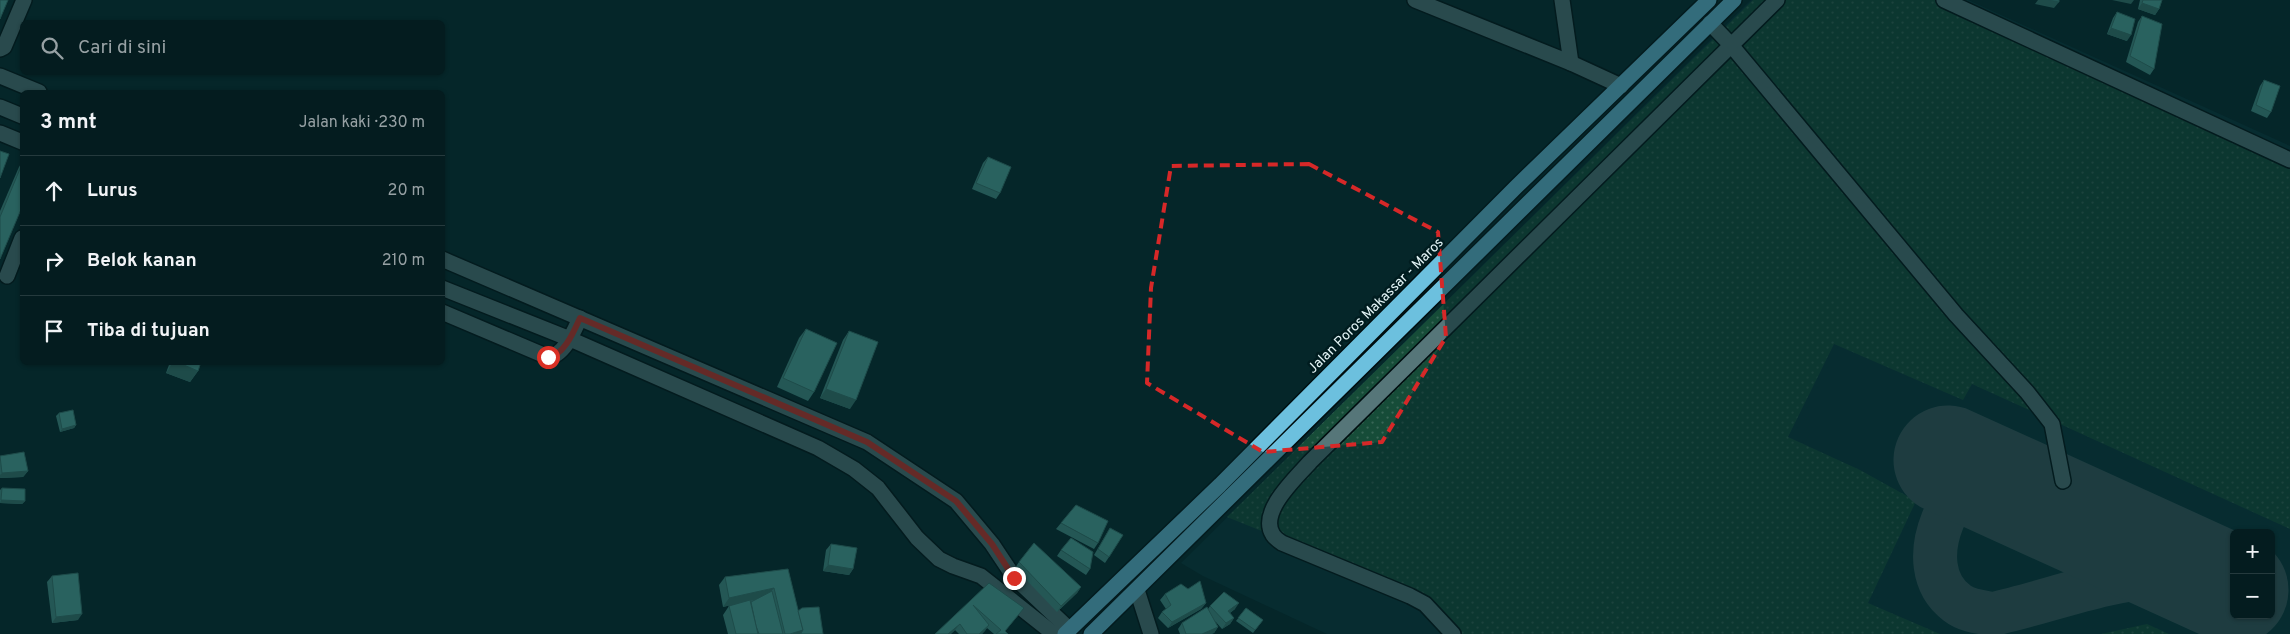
<!DOCTYPE html>
<html lang="id">
<head>
<meta charset="utf-8">
<style>
  :root { --surface:#041c1f; --page:#0d2528; --text:#f1f3f6; --muted:#97a1a4; --line:#253a3d }
  body { margin:0; font-family:Overpass,sans-serif; background:var(--page); color:var(--text) }
  .controls { position:absolute; right:15px; bottom:15px; display:grid; overflow:hidden; border-radius:8px; box-shadow:0 1px 4px #0004 }
  .controls button { width:45px; height:45px; display:grid; place-items:center; padding:0; border:0; border-bottom:1px solid var(--line); background:var(--surface); color:var(--text); font:25px sans-serif }
  .stop { position:absolute; width:15px; height:15px; margin:-11px; border:4px solid #d93025; border-radius:50%; background:#fff }
  .stop.end { background:#d93025; border-color:#fff; box-shadow:0 1px 5px #0008 }
  .list { margin:0; padding:0; list-style:none }
  h2 { display:flex; justify-content:space-between; align-items:center; height:65px; margin:0; padding:0 20px; font-size:21px }
  h2 small { font-size:16px; font-weight:400; color:var(--muted) }
  .list li { display:grid; grid-template-columns:32px 1fr auto; gap:15px; align-items:center; box-sizing:border-box; height:70px; padding:0 20px; border-top:1px solid var(--line) }
  .list b { display:block; font-size:19px; white-space:nowrap }
  .list em { font-size:16px; font-style:normal; color:var(--muted) }
  .icon { flex:none; width:28px; height:28px; fill:none; stroke:currentColor; stroke-width:2; stroke-linecap:round; stroke-linejoin:round }
  .map { position:relative; flex:none; width:2290px; height:634px; overflow:hidden }
  .search { position:absolute; background:var(--surface); box-shadow:0 1px 4px #0004; left:20px; top:20px; width:425px; height:55px; display:flex; align-items:center; gap:12px; box-sizing:border-box; padding:0 18px; border-radius:8px; color:var(--muted); font-size:19px }
  .panel { position:absolute; background:var(--surface); box-shadow:0 1px 4px #0004; left:20px; top:90px; width:425px; height:275px; border-radius:8px }
  .map>svg:first-child { display:block }
</style>
</head>
<body>
<div class="map">
<svg width="2290" height="634" viewBox="0 0 2290 634">
  <defs>
    <pattern id="grass-dots" width="8" height="8" patternUnits="userSpaceOnUse" patternTransform="scale(1.25)"><rect width="8" height="8" fill="#164c38"/><path d="M2 2h.1M6 6h.1" fill="none" stroke="#386656" stroke-width="1.8" stroke-linecap="round"/></pattern>
  </defs>
  <rect width="100%" height="100%" fill="#052629"/>
  <path fill="#093438" fill-rule="evenodd" d="M1751,0H1968L2290,146V634H1327L1203,576L1181,563ZM2234,533H2271V615H2234Z"/>
  <g fill="url(#grass-dots)">
    <path d="M1753,0H1962L2290,156V529L1972,384L1963,400L1834,344L1788,437L1860,470L1916,501L1868,603L1940,634H1455L1416,594L1227,517Z"/>
    <path d="M2147,624L2169,634H2101Z"/>
  </g>
  <g fill="none" stroke-linecap="round" stroke-linejoin="round">
    <path stroke="#3c585c" stroke-width="44" d="M2111,534C2097,509 2078,490 2053,475C2040,467 2023,456 2007,459C1953,469 1906,565 1957,603C1967,611 1981,612 1993,614C2048,602 2104,579 2161,576C2181,575 2201,580 2221,584"/>
    <path stroke="#3c585c" stroke-width="109" d="M1948,460L2234,590"/>
    <g stroke="#000e10" stroke-width="18">
      <g id="minor">
        <path d="M1415,0L1571,63L1621,86"/>
        <path d="M1562,0L1571,63"/>
        <path d="M1944,0L2290,160"/>
        <path d="M1710,23L1731,45L1956,315L2027,392L2052,424L2063,481"/>
        <path d="M0,49L4,47L24,0"/>
        <path d="M0,76L39,92"/>
        <path d="M0,107L22,116"/>
        <path d="M0,133L22,142"/>
        <path d="M442,259L867,442L956,501L992,544L1014,577L1069,629"/>
        <path d="M7,276L22,238"/>
        <path d="M442,288L570,339L818,448L854,469L878,488L917,538L939,559L953,566L981,576L1054,634"/>
        <path d="M442,312L548,357C564,356 574,331 580,318"/>
        <path d="M1137,590L1151,634"/>
        <path d="M1453,634L1425,604L1410,596L1282,543C1279,541 1275,538 1273,535C1258,512 1296,478 1310,462L1777,0"/>
      </g>
    </g>
    <g stroke="#000e10" stroke-width="18">
      <g id="highway">
        <path d="M1065,634L1220,485L1516,187L1709,0"/>
        <path d="M1091,634L1734,0"/>
      </g>
    </g>
    <use href="#minor" stroke="#567679" stroke-width="15"/>
    <use href="#highway" stroke="#6cc0de" stroke-width="15"/>
  </g>
  <g fill="#49938a">
    <path d="M2140,0H2162L2159,9L2155,15L2138,9Z"/>
    <path d="M2117,12L2127,41L2107,34L2113,18Z"/>
    <path d="M2142,16L2154,69L2150,75L2126,62L2138,22Z"/>
    <path d="M2264,80L2271,112L2267,118L2251,111L2260,86Z"/>
    <path d="M988,157L1000,193L996,199L972,189L983,163Z"/>
    <path d="M22,162V207L0,259V211L19,167Z"/>
    <path d="M806,329L814,392L808,401L777,387L799,338Z"/>
    <path d="M849,331L850,409L820,398L843,340Z"/>
    <path d="M170,362H201L198,371L190,382L166,373Z"/>
    <path d="M59,413L76,425L74,428L60,432L56,416Z"/>
    <path d="M0,456L28,471L23,477L0,478Z"/>
    <path d="M2,488L25,501L22,504L0,503V490Z"/>
    <path d="M1061,523L1098,543L1094,549L1056,529Z"/>
    <path d="M1110,528L1109,557L1105,563L1094,555Z"/>
    <path d="M831,544L853,569L849,575L823,571L826,550Z"/>
    <path d="M1061,550L1090,569L1086,575L1057,556Z"/>
    <path d="M1019,562L1081,587L1077,593L1057,612L1015,568Z"/>
    <path d="M788,569L798,611L823,634H728L723,615L729,606L742,602L723,607L719,585L725,577Z"/>
    <path d="M52,576L78,620L52,623L47,582Z"/>
    <path d="M989,583L1019,614L1005,631L1008,634H994L987,628L982,634H959L955,630L951,634Z"/>
    <path d="M1165,594L1206,603L1201,609L1168,628L1158,618L1162,612L1166,609L1160,600Z"/>
    <path d="M1210,606L1235,609L1230,613L1234,618L1230,624L1222,629L1215,621L1218,627L1214,633L1211,634H1180L1178,629L1182,623L1208,609Z"/>
    <path d="M1246,608L1263,620L1253,633L1236,621Z"/>
  </g>
  <g fill="#3c7870">
    <path d="M2038,0H2048L2059,2L2054,8L2035,4Z"/>
    <path d="M2112,0H2134L2131,4Z"/>
    <path d="M2142,3L2159,9L2155,15L2138,9Z"/>
    <path d="M2111,28L2131,35L2127,41L2107,34Z"/>
    <path d="M173,362H177L198,371L190,382L166,373Z"/>
    <path d="M826,389L856,400L850,409L820,398Z"/>
    <path d="M76,425L74,428L60,432L62,429Z"/>
    <path d="M28,471L23,477L0,478V475L2,473Z"/>
    <path d="M1,500L25,501L22,504L0,503Z"/>
    <path d="M828,565L853,569L849,575L823,571Z"/>
    <path d="M1081,587L1077,593L1057,612L1061,606Z"/>
    <path d="M774,588L767,597L723,607L729,598Z"/>
    <path d="M1206,603L1201,609L1168,628L1172,622Z"/>
    <path d="M1239,603L1235,609L1224,617L1228,611Z"/>
    <path d="M82,614L78,620L52,623L56,617Z"/>
    <path d="M1234,618L1230,624L1222,629L1226,623Z"/>
    <path d="M960,624L955,630L951,634H948Z"/>
    <path d="M989,625L985,631L982,634H979Z"/>
    <path d="M1218,627L1214,633L1211,634H1202Z"/>
    <path d="M803,630L800,634H790Z"/>
  </g>
  <g fill="#55aba0" stroke="#3c7870">
    <path d="M0,0H8L0,19Z"/>
    <path d="M2048,0H2059V2Z"/>
    <path d="M2143,0H2162L2159,9L2142,3Z"/>
    <path d="M2117,12L2135,19L2131,35L2111,28Z"/>
    <path d="M2142,16L2162,24L2154,69L2130,56Z"/>
    <path d="M2264,80L2280,86L2271,112L2256,105Z"/>
    <path d="M0,151L9,154L0,178Z"/>
    <path d="M988,157L1011,167L1000,193L976,183Z"/>
    <path d="M22,164V207L0,259V217Z"/>
    <path d="M806,329L837,343L814,392L783,378Z"/>
    <path d="M849,331L878,342L856,400L826,389Z"/>
    <path d="M177,362H201L198,371Z"/>
    <path d="M73,410L76,425L62,429L59,413Z"/>
    <path d="M24,452L28,471L2,473L0,456Z"/>
    <path d="M2,488L25,489V501L1,500Z"/>
    <path d="M1076,505L1108,521L1098,543L1061,523Z"/>
    <path d="M1110,528L1123,535L1109,557L1098,549Z"/>
    <path d="M1071,538L1093,552L1090,569L1061,550Z"/>
    <path d="M1034,543L1081,587L1061,606L1019,562Z"/>
    <path d="M831,544L857,548L853,569L828,565Z"/>
    <path d="M788,569L803,630L790,634H785L774,588L729,598L725,577Z"/>
    <path d="M78,573L82,614L56,617L52,576Z"/>
    <path d="M1200,581L1206,603L1172,622L1162,612L1171,605L1165,594L1181,584L1188,589Z"/>
    <path d="M989,583L1024,608L1005,631L1008,634H996L1001,630L973,605L989,625L979,634H967L960,624L948,634H935Z"/>
    <path d="M772,591L783,634H759L756,626L751,602Z"/>
    <path d="M1224,592L1239,603L1228,611L1234,618L1226,623L1210,606Z"/>
    <path d="M750,600L758,634H736L729,606Z"/>
    <path d="M819,607L823,634H801V633L803,630L798,611L802,608Z"/>
    <path d="M1207,607L1218,627L1202,634H1186L1182,623Z"/>
    <path d="M1246,608L1263,620L1255,630L1238,618Z"/>
  </g>
  <g fill="none" stroke-linecap="round" stroke-linejoin="round">
    <path stroke="#d93025" stroke-width="6" d="M548,357C564,356 574,331 580,318L867,442L956,501L992,544L1014,578"/>
  </g>
  <path d="M0 0H2290V634H0ZM1309,164L1438,232L1446,337L1382,442L1263,452L1147,383L1151,288L1171,166Z" fill="#052629" fill-opacity=".55" fill-rule="evenodd"/>
  <path fill="none" stroke="#d62828" stroke-width="4" stroke-dasharray="10 6" stroke-linejoin="round" d="M1309,164L1438,232L1446,337L1382,442L1263,452L1147,383L1151,288L1171,166Z"/>
  <g text-anchor="middle" stroke-width="5" stroke-linejoin="round" paint-order="stroke">
    <g font-size="14" fill="#e4f5f7" stroke="#001c1f">
      <text transform="translate(1375 305) rotate(-45)" y="5">Jalan Poros Makassar - Maros</text>
    </g>
  </g>
</svg>
<div class="controls">
<button>+</button>
<button>−</button>
</div>
<div class="stop" style="left:548px;top:357px"></div>
<div class="stop end" style="left:1014px;top:578px"></div>
<div class="search"><svg class="icon" aria-label="search" viewBox="0 0 24 24"><circle cx="10" cy="10" r="6"/><path d="M15 15l6 6"/></svg>Cari di sini</div>
<section class="panel">
<h2>3 mnt<small>Jalan kaki · 230 m</small></h2>
<ul class="list">
<li><svg class="icon" aria-label="ahead" viewBox="0 0 24 24"><path d="M12 20V5M6 11l6-6 6 6"/></svg><div><b>Lurus</b></div><em>20 m</em></li>
<li><svg class="icon" aria-label="right" viewBox="0 0 24 24"><path d="M7 20v-9h11M14 6l5 5-5 5"/></svg><div><b>Belok kanan</b></div><em>210 m</em></li>
<li><svg class="icon" aria-label="arrive" viewBox="0 0 24 24"><path d="M6 21V4h12l-3 4 3 4H6"/></svg><div><b>Tiba di tujuan</b></div></li>
</ul>
</section>
</div>
</body>
</html>
